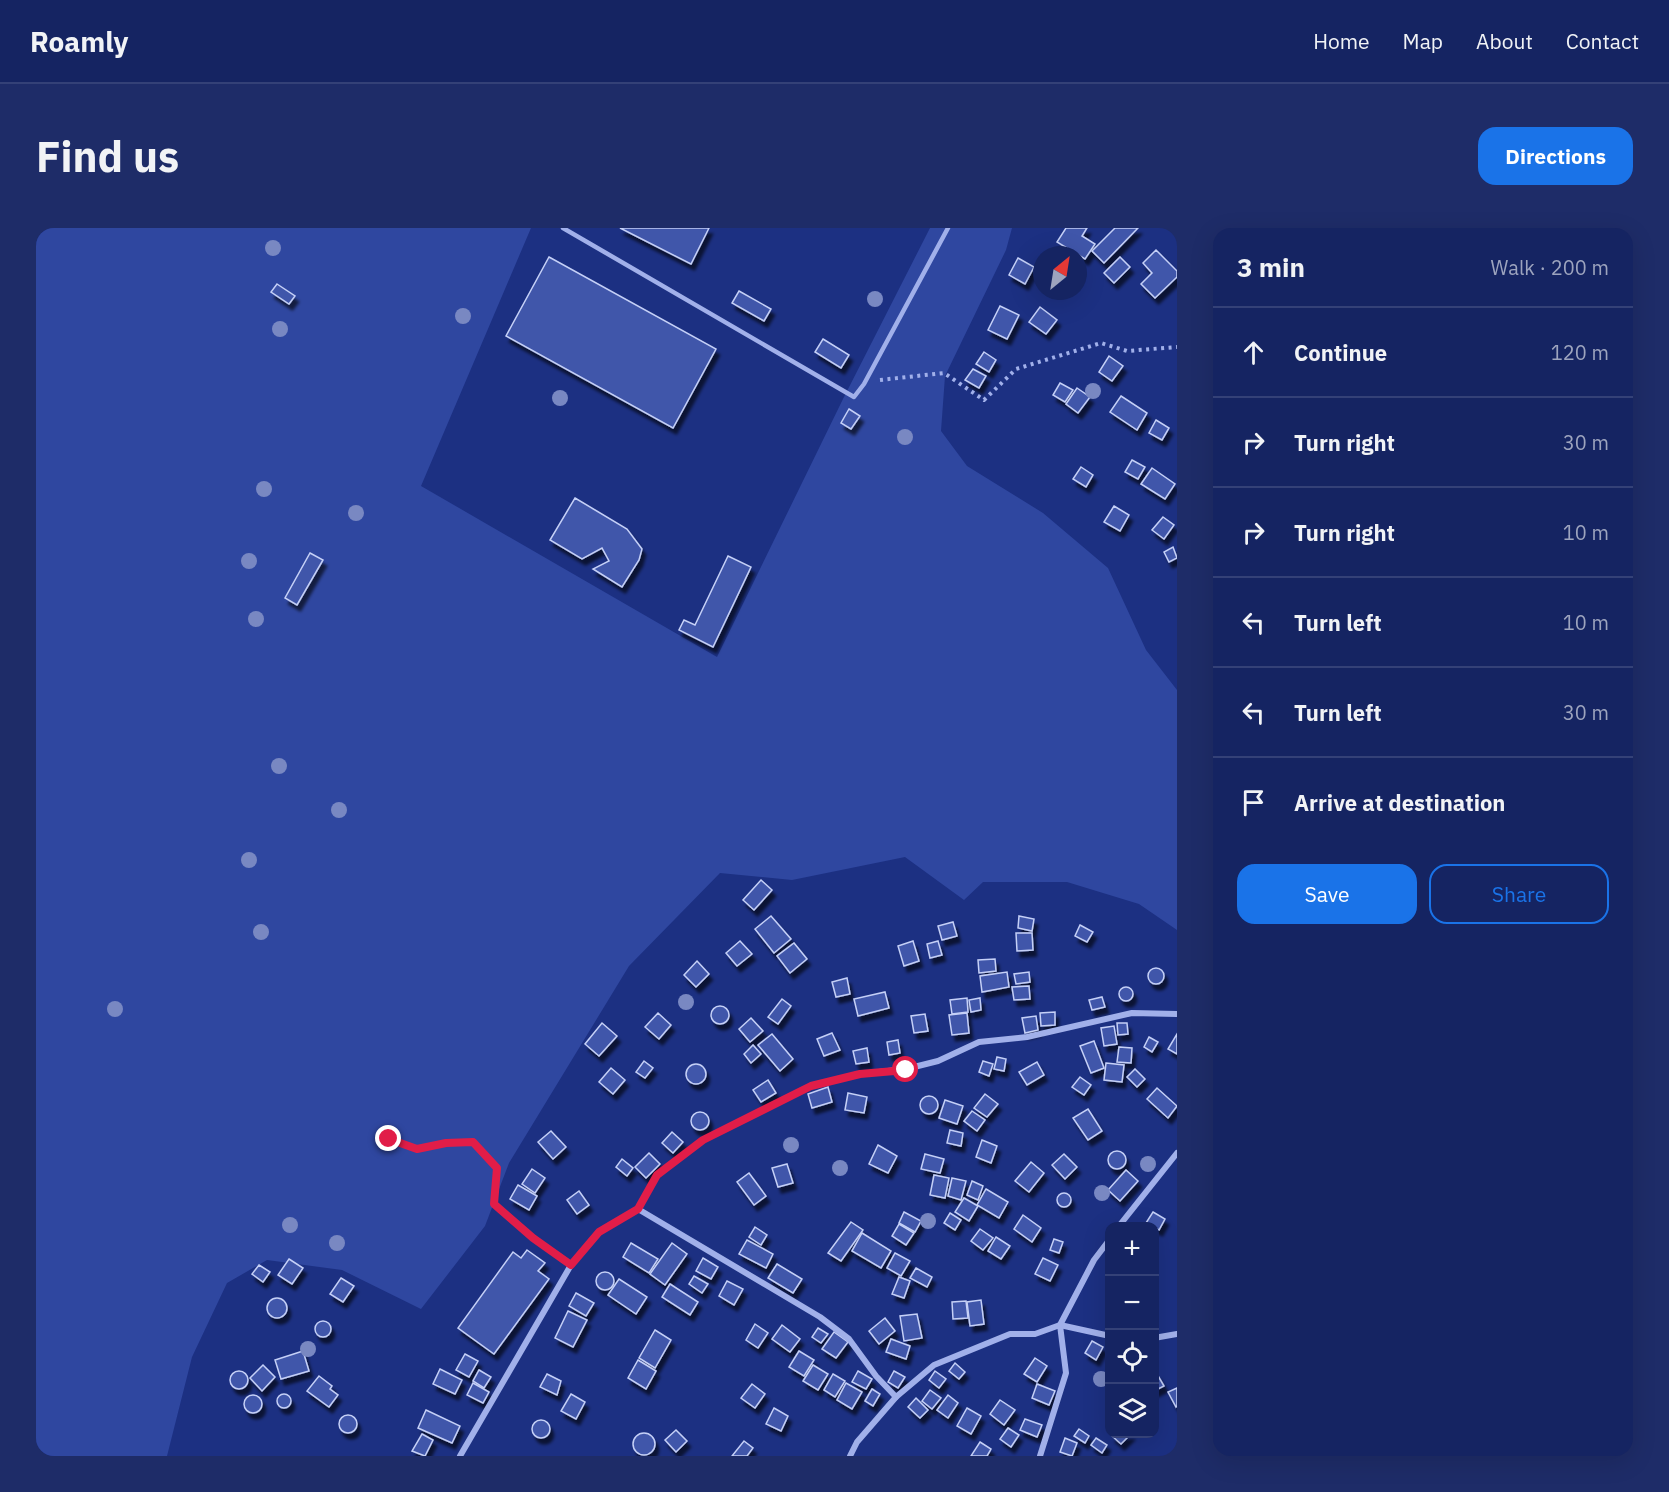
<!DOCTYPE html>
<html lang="en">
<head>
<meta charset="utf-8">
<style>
  :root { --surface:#152462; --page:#1e2c68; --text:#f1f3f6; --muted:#9da4be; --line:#344177; --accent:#1a73e8 }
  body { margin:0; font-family:"IBM Plex Sans",sans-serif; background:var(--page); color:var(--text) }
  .controls { position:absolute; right:18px; bottom:18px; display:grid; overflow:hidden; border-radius:12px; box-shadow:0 6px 24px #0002 }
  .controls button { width:54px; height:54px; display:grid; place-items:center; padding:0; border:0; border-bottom:2px solid var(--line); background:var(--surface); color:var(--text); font:30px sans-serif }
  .compass { position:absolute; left:997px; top:18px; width:54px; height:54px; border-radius:50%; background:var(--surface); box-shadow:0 6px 24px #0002; rotate:30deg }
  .stop { position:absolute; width:18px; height:18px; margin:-14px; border:4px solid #e11d48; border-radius:50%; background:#fff }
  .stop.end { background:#e11d48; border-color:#fff; box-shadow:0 2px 6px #0008 }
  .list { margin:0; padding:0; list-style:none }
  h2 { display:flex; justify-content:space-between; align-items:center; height:78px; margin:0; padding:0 24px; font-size:26px }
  h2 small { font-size:20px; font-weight:400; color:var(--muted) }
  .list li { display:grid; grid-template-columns:39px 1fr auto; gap:18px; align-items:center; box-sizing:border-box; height:90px; padding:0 24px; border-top:2px solid var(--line) }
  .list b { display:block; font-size:22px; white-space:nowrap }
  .list em { font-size:20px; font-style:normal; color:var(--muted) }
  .actions { display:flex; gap:12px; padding:18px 24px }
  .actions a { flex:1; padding:14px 0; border:2px solid var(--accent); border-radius:18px; text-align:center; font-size:21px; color:var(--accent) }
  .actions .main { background:var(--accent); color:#fff }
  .icon { flex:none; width:33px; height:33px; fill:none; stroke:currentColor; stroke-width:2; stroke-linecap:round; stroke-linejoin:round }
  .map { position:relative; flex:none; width:1141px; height:1228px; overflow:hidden; border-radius:18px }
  header { display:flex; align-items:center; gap:36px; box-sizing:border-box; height:84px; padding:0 30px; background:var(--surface); border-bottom:2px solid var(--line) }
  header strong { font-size:28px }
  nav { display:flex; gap:33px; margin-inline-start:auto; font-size:21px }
  .intro { display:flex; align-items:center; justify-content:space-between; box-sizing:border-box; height:144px; padding:0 36px }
  h1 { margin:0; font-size:42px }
  .button { padding:15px 27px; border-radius:18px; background:var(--accent); color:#fff; font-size:21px; font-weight:700 }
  main { display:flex; gap:36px; padding:0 36px }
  aside { flex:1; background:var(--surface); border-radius:18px; box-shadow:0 6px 24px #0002 }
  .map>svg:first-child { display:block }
</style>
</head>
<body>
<header>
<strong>Roamly</strong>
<nav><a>Home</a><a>Map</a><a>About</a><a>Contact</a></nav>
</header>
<div class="intro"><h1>Find us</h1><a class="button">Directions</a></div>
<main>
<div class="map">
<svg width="1141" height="1228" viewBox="0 0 1141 1228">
  <defs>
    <filter id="shadow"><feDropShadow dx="3.5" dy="6" stdDeviation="1.5" flood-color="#0009"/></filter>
  </defs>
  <rect width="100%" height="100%" fill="#1c3082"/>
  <path fill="#2f47a0" d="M0,0H495L385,258L681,429L807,171L894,0H976L970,22L909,148L905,203L931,238L1007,285L1072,340L1110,422L1141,462V702L1103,676L1031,654H947L928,672L869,629L756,652L684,645L593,738L473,935L449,998L385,1081L306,1042L231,1032L191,1055L156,1129L131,1228H0Z"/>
  <g fill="#4056aa" stroke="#c5d0f7" stroke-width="1.5" filter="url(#shadow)">
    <path d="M584,0H673L655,36Z"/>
    <path d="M1030,0H1051L1046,8L1059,16L1049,31L1021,14Z"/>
    <path d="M1079,0H1102L1068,35L1056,23Z"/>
    <path d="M1120,22L1141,43V49L1119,70L1105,56L1116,45L1107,35Z"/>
    <path d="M513,29L680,121L637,200L470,108Z"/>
    <path d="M1084,29L1094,39L1078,55L1068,45Z"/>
    <path d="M982,30L998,39L989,56L973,47Z"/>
    <path d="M241,56L259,68L253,76L235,64Z"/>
    <path d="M703,63L735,81L728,93L696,75Z"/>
    <path d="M964,78L983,87L971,111L952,102Z"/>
    <path d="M1004,79L1021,92L1010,106L993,94Z"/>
    <path d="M787,111L813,127L805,140L779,124Z"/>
    <path d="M948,124L960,132L953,144L940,136Z"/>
    <path d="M1073,128L1087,138L1076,153L1063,144Z"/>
    <path d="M937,141L950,148L943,160L929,152Z"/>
    <path d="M1024,155L1037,162L1029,174L1017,167Z"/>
    <path d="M1041,160L1054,169L1042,185L1030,176Z"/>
    <path d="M1085,168L1111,185L1101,202L1074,184Z"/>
    <path d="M813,181L824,188L815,201L805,195Z"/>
    <path d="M1120,192L1133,200L1126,212L1113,205Z"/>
    <path d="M1096,232L1109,239L1102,251L1089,244Z"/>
    <path d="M1045,239L1057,247L1050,259L1037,251Z"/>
    <path d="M1116,240L1139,256L1129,271L1105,256Z"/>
    <path d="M539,270L591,301L606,321L603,332L586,359L557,341L573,333L566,320L546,331L514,312Z"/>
    <path d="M1078,278L1093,287L1084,303L1068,294Z"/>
    <path d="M1127,289L1138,297L1128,311L1116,302Z"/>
    <path d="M1137,319L1141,330L1133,334L1128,324Z"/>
    <path d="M274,325L287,332L261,377L249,370Z"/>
    <path d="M692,328L715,339L677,419L643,402L648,392L659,397Z"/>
    <path d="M725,652L736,662L718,682L707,672Z"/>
    <path d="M735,688L755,711L738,725L719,701Z"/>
    <path d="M983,688L998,691L996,703L982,700Z"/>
    <path d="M917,694L921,708L906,712L902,698Z"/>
    <path d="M1044,697L1057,704L1051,714L1039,708Z"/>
    <path d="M980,705H996L997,722L981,723Z"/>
    <path d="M704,713L716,726L701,738L690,725Z"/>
    <path d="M877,713L883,733L868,738L862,718Z"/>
    <path d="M902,713L906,727L894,730L891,716Z"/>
    <path d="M758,715L771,731L754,745L741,728Z"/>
    <path d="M959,731L960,743L943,745L942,732Z"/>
    <path d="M661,733L673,746L660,759L648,747Z"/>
    <circle cx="1120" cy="748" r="8"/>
    <path d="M971,744L973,759L946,764L944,748Z"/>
    <path d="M993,744L994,754L980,756L978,746Z"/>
    <path d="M811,750L814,766L800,769L796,754Z"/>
    <path d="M993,758L994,771L978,772L976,759Z"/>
    <circle cx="1090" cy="766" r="7"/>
    <path d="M849,764L853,780L822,788L818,771Z"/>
    <path d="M1066,769L1069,779L1056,782L1053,772Z"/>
    <path d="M931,770L932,784L916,786L914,772Z"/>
    <path d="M944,770L945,782L935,784L933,772Z"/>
    <path d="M746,771L755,778L742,796L732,789Z"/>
    <circle cx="684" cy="787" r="9"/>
    <path d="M1019,784V797L1005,798L1004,785Z"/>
    <path d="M622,785L635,797L623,811L609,799Z"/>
    <path d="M931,785L933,805L916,807L913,787Z"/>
    <path d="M889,786L892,803L878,805L875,788Z"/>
    <path d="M1000,788L1002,802L989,805L986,790Z"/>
    <path d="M715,790L727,803L714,814L703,801Z"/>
    <path d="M566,795L581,808L563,828L549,816Z"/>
    <path d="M1081,795H1091L1092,806L1082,807Z"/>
    <path d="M1078,798L1081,816L1068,818L1065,800Z"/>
    <path d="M796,805L804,822L788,828L781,811Z"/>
    <path d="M736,806L757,831L744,843L722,817Z"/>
    <path d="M1141,806V826L1132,821Z"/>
    <path d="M1113,809L1122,814L1116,824L1108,819Z"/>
    <path d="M862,812L864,825L853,827L851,814Z"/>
    <path d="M1058,813L1068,840L1055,845L1044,818Z"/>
    <path d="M717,817L725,826L715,835L708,826Z"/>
    <path d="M1083,819L1096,820L1095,835L1081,834Z"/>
    <path d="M831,820L833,834L820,836L817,823Z"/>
    <path d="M961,829L970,831L968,843L958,841Z"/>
    <path d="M608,833L617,840L609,850L600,844Z"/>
    <path d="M947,833L957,836L953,848L943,844Z"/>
    <path d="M1001,834L1008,847L991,857L983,844Z"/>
    <path d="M1070,835L1088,837L1086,854L1068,852Z"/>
    <circle cx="660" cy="846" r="10"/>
    <path d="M575,840L589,852L577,866L563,854Z"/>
    <path d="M1099,841L1109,851L1101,859L1091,849Z"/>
    <path d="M1044,849L1055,857L1048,867L1036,859Z"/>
    <path d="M732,852L740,865L725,874L717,862Z"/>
    <path d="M792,859L796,874L776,880L772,866Z"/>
    <path d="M1121,860L1141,878L1132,890L1111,871Z"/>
    <path d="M812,865L831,869L828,885L809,882Z"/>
    <path d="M949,866L962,876L951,889L938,880Z"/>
    <circle cx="893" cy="877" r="9"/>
    <path d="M909,872L927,878L921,896L903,890Z"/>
    <path d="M1052,881L1066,903L1052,912L1037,890Z"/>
    <path d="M936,883L949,892L941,903L928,893Z"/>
    <circle cx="664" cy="893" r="9"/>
    <path d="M914,902L927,905L925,918L911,915Z"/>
    <path d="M515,903L530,919L517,931L502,914Z"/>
    <path d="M636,904L647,914L637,925L626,915Z"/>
    <path d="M946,912L961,918L955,935L940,929Z"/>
    <path d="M842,917L861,928L852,945L833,936Z"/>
    <circle cx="1081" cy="932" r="9"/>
    <path d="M613,925L624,936L610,950L599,939Z"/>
    <path d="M889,926L908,931L904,945L885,941Z"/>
    <path d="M1028,926L1041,939L1029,951L1016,937Z"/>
    <path d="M586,931L597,940L591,948L580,939Z"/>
    <path d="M995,934L1008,945L993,964L979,953Z"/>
    <path d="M751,936L757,955L742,959L736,940Z"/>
    <path d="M496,941L509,950L499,965L486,956Z"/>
    <path d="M1090,942L1102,953L1084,973L1072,962Z"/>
    <path d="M713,945L730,968L718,977L701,954Z"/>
    <path d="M898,947L913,950L909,970L894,967Z"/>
    <path d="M916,950L930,953L925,972L912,968Z"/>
    <path d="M936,953L947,958L942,972L931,967Z"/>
    <path d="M482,957L501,968L493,982L474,971Z"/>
    <path d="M950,961L972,974L963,990L941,977Z"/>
    <path d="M543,963L553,977L541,986L531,972Z"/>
    <circle cx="1028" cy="972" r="7"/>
    <path d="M928,970L942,978L933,993L919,984Z"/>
    <path d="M868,984L885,993L879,1004L863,995Z"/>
    <path d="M1117,984L1129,991L1123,1002L1110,995Z"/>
    <path d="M914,985L925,992L919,1002L908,995Z"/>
    <path d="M987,987L1005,1000L996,1014L978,1001Z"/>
    <path d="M815,994L827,1002L805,1033L792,1025Z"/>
    <path d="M863,996L878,1005L870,1017L856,1008Z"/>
    <path d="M719,999L731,1007L725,1017L713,1009Z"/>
    <path d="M944,1001L957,1010L947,1022L935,1013Z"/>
    <path d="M826,1005L855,1023L845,1040L816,1023Z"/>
    <path d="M960,1009L974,1018L965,1031L952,1023Z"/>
    <path d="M1018,1011L1027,1014L1023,1025L1014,1022Z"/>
    <path d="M711,1012L737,1026L730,1040L703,1026Z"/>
    <path d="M595,1015L622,1031L613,1045L587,1029Z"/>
    <path d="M636,1015L651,1026L629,1057L614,1046Z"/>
    <path d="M491,1022L509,1035L502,1043L513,1051L458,1126L422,1100L477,1024L485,1030Z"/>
    <path d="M859,1025L874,1033L865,1048L851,1040Z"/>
    <path d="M667,1030L682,1039L675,1051L660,1043Z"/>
    <path d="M1007,1030L1022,1037L1014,1053L999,1046Z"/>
    <path d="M253,1031L267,1040L256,1056L242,1047Z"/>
    <path d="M741,1036L766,1051L757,1065L732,1050Z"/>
    <path d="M223,1037L234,1044L227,1054L216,1046Z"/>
    <path d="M880,1040L896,1049L891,1059L874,1050Z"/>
    <circle cx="569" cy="1053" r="9"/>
    <path d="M658,1048L672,1056L666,1065L653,1056Z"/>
    <path d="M863,1049L874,1053L868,1070L856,1066Z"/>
    <path d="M305,1050L318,1058L307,1074L294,1066Z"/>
    <path d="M583,1051L611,1069L600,1086L572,1067Z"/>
    <path d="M691,1053L707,1061L698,1077L683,1068Z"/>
    <path d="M634,1056L662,1074L654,1087L626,1069Z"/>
    <path d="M540,1065L558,1075L550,1088L533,1078Z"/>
    <circle cx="241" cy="1080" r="10"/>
    <path d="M945,1072L948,1096L934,1098L931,1074Z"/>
    <path d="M930,1073L932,1090L917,1091L916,1074Z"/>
    <path d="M532,1083L551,1092L537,1119L519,1110Z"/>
    <path d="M881,1086L886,1110L868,1113L864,1088Z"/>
    <path d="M849,1090L859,1103L843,1116L833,1103Z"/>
    <circle cx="287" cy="1101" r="8"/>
    <path d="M719,1096L732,1105L722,1120L710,1112Z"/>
    <path d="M746,1097L764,1111L754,1124L736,1111Z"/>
    <path d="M782,1100L792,1106L785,1115L776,1109Z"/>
    <path d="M619,1102L635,1112L619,1140L603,1130Z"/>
    <path d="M798,1104L812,1114L800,1130L786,1121Z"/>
    <path d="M855,1111L874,1118L870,1131L850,1124Z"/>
    <path d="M1056,1113L1067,1119L1060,1132L1049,1125Z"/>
    <path d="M267,1123L273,1143L245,1151L239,1132Z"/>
    <path d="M763,1123L778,1132L768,1148L753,1139Z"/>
    <path d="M429,1126L442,1133L433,1149L420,1142Z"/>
    <path d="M999,1130L1011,1138L1001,1154L988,1146Z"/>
    <path d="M602,1132L620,1143L610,1161L592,1150Z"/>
    <path d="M919,1135L929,1144L923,1151L913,1143Z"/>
    <path d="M227,1137L239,1149L226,1163L214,1150Z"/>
    <path d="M777,1137L792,1146L782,1162L767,1153Z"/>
    <path d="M404,1141L426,1152L419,1166L397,1156Z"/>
    <path d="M443,1142L455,1149L448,1160L437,1153Z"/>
    <circle cx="203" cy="1152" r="9"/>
    <path d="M822,1143L836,1151L830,1161L816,1154Z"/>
    <path d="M858,1143L869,1149L862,1160L852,1154Z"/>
    <path d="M899,1143L910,1151L903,1160L893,1152Z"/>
    <path d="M511,1146L525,1153L521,1167L504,1159Z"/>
    <path d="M797,1146L809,1153L799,1169L788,1162Z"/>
    <path d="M1121,1146L1128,1158L1118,1163V1147Z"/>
    <path d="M283,1148L296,1158L294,1161L302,1167L293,1179L271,1163Z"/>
    <path d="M437,1155L453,1164L447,1175L431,1167Z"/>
    <path d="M810,1155L826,1164L816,1181L801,1172Z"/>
    <path d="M716,1156L729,1166L719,1180L705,1170Z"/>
    <path d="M1001,1156L1019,1163L1013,1177L996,1170Z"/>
    <path d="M1141,1160V1178L1140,1179L1132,1164Z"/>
    <path d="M836,1161L844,1166L837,1178L829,1173Z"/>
    <path d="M894,1162L905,1170L896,1181L886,1173Z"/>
    <circle cx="248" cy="1173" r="7"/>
    <path d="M535,1166L549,1174L540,1191L525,1183Z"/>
    <circle cx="217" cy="1176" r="9"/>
    <path d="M912,1167L922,1175L912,1190L901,1182Z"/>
    <path d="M880,1170L892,1182L884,1190L872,1179Z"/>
    <path d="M964,1172L979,1182L968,1197L954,1186Z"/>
    <path d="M738,1180L752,1188L745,1203L730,1196Z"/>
    <path d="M931,1180L945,1188L935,1206L921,1198Z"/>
    <path d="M390,1182L424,1198L416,1215L382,1200Z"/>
    <circle cx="312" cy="1196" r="9"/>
    <path d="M989,1191L1006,1197L1001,1209L984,1202Z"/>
    <circle cx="505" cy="1201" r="9"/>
    <path d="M972,1200L983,1207L975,1219L964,1211Z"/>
    <path d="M1043,1201L1053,1208L1049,1215L1038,1208Z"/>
    <path d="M640,1202L651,1213L640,1224L629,1212Z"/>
    <circle cx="608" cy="1216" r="11"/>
    <path d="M386,1206L397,1212L389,1228L376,1223Z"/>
    <path d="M1078,1206H1095L1085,1216L1076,1208Z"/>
    <path d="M1029,1210L1041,1215L1036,1228L1024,1224Z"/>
    <path d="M1060,1210L1071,1217L1066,1225L1055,1217Z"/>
    <path d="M708,1213L717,1220L711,1228H696Z"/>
    <path d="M944,1214L955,1221L954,1223L951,1228H935Z"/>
  </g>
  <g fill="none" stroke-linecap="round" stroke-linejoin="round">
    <g stroke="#a1b0ea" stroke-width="4" stroke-dasharray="3 4.5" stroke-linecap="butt">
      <path d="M844,152L908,145L948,172L980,141L1065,115L1091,123L1141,119"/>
      <path d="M353,911L381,921L410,915L437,914L461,940L458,976L497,1010L525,1030"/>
    </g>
    <path stroke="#a1b0ea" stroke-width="4.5" d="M527,0L818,169L828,156L912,0"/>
    <g stroke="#a1b0ea" stroke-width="6">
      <path d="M602,981L784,1089L813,1111L840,1148L860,1169"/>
      <path d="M1083,998L1141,925"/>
      <path d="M1118,1110L1141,1106"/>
      <path d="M424,1228L535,1037L563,1004L602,981L621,947L667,912L775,858L824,846L870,841L902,833L943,814L991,809L1096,785L1141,786"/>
      <path d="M814,1228L821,1214L860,1169L898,1137L974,1106H999L1024,1097L1074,1108"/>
      <path d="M1004,1228L1030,1145L1024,1097L1058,1032L1074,1011"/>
    </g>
  </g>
  <g fill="#7988c2">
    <circle cx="237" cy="20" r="8"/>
    <circle cx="839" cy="71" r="8"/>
    <circle cx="427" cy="88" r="8"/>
    <circle cx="244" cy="101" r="8"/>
    <circle cx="1057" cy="163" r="8"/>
    <circle cx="524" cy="170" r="8"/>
    <circle cx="869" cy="209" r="8"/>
    <circle cx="228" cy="261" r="8"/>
    <circle cx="320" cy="285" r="8"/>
    <circle cx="213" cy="333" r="8"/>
    <circle cx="220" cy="391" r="8"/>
    <circle cx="243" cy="538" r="8"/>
    <circle cx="303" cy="582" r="8"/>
    <circle cx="213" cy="632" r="8"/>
    <circle cx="225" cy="704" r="8"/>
    <circle cx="650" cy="774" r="8"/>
    <circle cx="79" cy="781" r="8"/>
    <circle cx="755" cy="917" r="8"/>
    <circle cx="1112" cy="936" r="8"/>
    <circle cx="804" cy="940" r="8"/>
    <circle cx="1066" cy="965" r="8"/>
    <circle cx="892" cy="993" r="8"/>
    <circle cx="254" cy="997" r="8"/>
    <circle cx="301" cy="1015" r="8"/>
    <circle cx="272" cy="1121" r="8"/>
    <circle cx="1065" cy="1151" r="8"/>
  </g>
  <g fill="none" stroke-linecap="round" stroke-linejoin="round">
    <path stroke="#e11d48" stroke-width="8" d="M353,911L381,921L410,915L437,914L461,940L458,976L497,1010L535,1037L563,1004L602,981L621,947L667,912L775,858L824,846L870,842"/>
  </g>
</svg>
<div class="controls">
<button>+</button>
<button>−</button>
<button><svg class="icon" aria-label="locate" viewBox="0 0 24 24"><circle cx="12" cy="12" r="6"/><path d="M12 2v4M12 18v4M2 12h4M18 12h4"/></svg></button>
<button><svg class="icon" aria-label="layers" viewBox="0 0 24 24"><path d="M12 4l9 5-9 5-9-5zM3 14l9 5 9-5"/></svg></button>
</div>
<svg class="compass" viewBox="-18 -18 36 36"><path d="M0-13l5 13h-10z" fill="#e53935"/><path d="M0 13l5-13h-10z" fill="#9da4be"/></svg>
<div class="stop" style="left:870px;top:842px"></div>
<div class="stop end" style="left:353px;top:911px"></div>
</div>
<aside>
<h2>3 min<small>Walk · 200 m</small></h2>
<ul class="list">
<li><svg class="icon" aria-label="ahead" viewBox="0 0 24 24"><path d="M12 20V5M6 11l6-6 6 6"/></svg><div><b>Continue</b></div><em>120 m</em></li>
<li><svg class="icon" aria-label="right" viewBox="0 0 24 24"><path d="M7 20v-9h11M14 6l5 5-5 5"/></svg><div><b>Turn right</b></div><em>30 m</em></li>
<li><svg class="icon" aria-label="right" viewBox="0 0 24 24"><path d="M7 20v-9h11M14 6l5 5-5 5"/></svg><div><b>Turn right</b></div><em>10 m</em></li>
<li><svg class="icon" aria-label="left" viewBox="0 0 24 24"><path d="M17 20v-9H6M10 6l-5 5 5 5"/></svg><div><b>Turn left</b></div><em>10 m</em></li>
<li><svg class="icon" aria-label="left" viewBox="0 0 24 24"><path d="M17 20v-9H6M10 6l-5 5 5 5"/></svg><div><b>Turn left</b></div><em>30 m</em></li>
<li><svg class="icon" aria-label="arrive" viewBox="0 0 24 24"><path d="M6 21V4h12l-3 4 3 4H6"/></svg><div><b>Arrive at destination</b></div></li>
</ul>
<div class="actions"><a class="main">Save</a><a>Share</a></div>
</aside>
</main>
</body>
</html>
